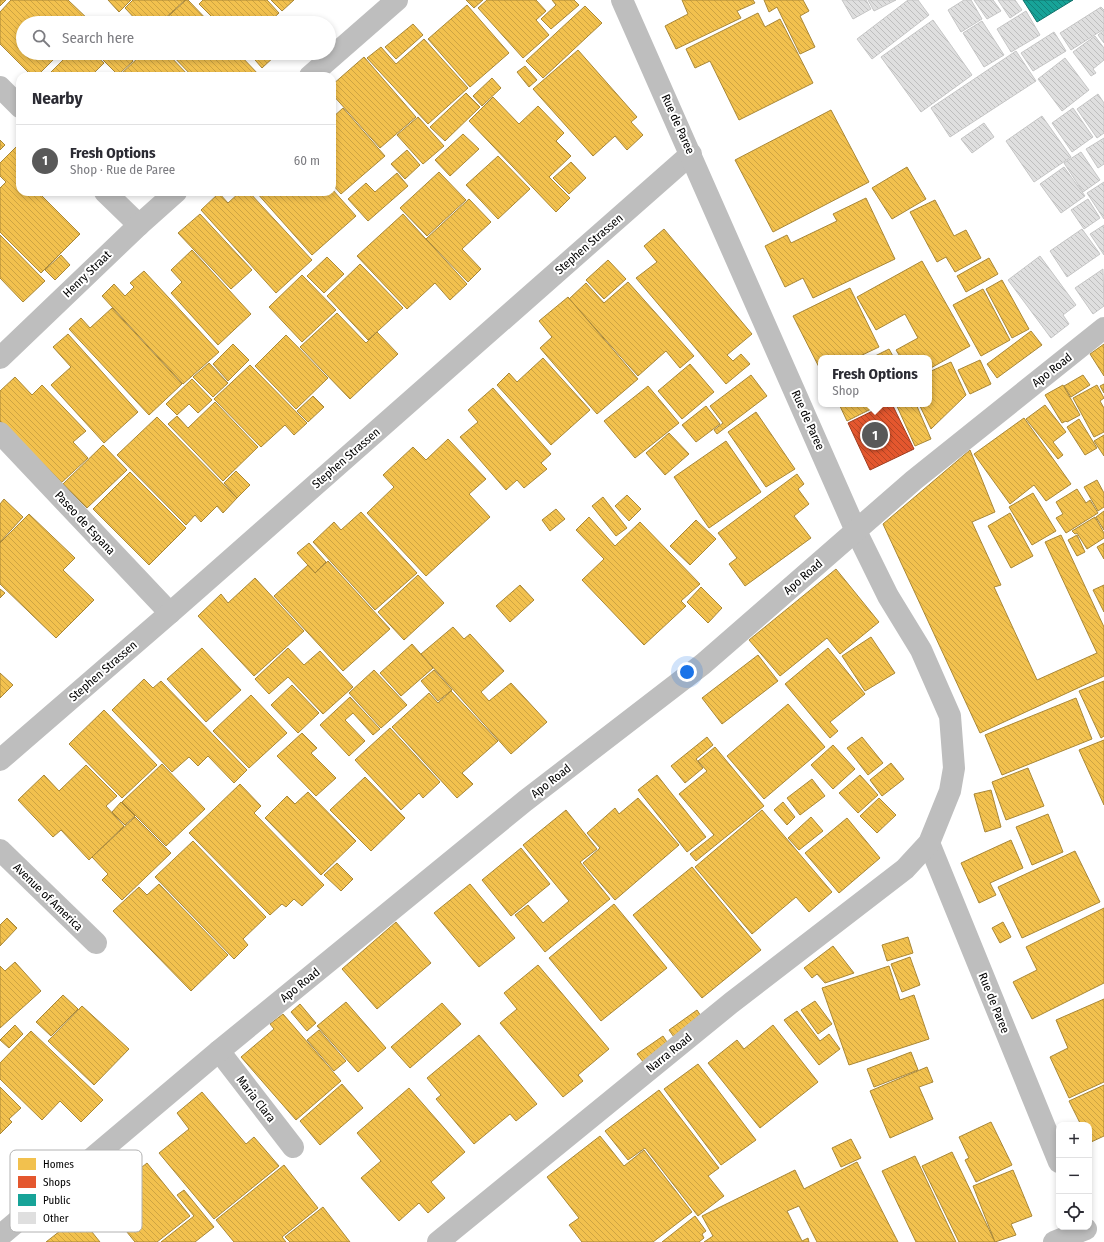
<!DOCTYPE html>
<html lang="en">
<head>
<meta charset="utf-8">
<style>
  :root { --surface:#fff; --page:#f7f7f7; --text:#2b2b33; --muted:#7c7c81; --line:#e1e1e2; --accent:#595959 }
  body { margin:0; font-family:"Fira Sans Condensed",sans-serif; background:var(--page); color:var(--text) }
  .controls { position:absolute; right:12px; bottom:12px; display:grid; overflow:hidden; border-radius:8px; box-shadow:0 2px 6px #0003 }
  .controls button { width:36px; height:36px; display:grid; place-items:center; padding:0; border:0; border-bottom:1px solid var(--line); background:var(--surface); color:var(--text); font:20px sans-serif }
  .you { position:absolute; left:687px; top:672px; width:14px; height:14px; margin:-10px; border:3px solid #fff; border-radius:50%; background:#1a73e8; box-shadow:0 0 0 6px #1a73e833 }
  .badge { display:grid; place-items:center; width:26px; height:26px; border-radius:50%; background:var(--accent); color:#fff; font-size:13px; font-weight:700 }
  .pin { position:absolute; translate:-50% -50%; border:2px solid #fff; box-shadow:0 1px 4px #0006 }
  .popup { position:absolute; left:818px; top:355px; width:114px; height:52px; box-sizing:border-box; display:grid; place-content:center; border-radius:8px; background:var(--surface); filter:drop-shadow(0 1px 3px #0005); font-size:13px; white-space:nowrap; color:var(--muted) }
  .popup b { font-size:15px; color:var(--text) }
  .popup::after { content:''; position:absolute; left:50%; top:100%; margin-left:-8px; border:8px solid transparent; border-top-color:var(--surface) }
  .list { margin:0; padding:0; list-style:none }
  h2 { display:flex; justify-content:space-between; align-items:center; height:52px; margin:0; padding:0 16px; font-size:17px }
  h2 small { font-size:13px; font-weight:400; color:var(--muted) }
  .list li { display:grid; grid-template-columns:26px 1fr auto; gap:12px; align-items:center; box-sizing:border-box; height:72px; padding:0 16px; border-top:1px solid var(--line) }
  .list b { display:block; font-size:15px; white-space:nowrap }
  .list p { margin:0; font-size:13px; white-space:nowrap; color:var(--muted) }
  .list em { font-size:13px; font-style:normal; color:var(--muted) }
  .icon { flex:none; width:22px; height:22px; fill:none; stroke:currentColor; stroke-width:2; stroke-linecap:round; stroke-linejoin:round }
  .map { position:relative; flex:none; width:1104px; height:1242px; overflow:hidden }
  .search { position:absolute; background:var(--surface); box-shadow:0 2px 6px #0003; left:16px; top:16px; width:320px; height:44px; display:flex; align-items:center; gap:10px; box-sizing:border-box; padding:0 14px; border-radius:22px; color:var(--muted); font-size:15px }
  .panel { position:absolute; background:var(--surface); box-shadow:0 2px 6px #0003; left:16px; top:72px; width:320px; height:124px; border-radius:12px }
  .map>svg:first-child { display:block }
</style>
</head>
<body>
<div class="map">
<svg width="1104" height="1242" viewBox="0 0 1104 1242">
  <defs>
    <pattern id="homes-back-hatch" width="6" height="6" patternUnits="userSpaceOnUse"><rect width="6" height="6" fill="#f2c14e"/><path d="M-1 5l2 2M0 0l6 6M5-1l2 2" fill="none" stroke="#cea442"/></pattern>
    <pattern id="shops-back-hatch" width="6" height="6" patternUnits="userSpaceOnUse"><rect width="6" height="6" fill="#e4572e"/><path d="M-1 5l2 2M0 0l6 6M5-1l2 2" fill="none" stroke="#b64625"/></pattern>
    <pattern id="public-back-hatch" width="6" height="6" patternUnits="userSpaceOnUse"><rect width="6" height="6" fill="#17a398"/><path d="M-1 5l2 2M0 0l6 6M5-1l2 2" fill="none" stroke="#12827a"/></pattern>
    <pattern id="building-back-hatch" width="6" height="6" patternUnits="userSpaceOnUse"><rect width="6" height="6" fill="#dfdfdf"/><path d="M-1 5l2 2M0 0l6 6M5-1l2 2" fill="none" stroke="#bebebe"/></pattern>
  </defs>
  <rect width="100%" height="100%" fill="#fff"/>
  <g fill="url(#homes-back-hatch)" stroke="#a98737">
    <path d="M0,0H6L0,6Z"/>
    <path d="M11,0H68L91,22L23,23V53H60L37,76H32L0,44V12Z"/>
    <path d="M108,0H131L119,12Z"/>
    <path d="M133,0H185L160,23H139L125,8Z"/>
    <path d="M186,0H188L210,23H161Z"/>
    <path d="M203,0H267L279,13L268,23H218L199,4Z"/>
    <path d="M271,0H294L282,11Z"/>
    <path d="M466,0H483L474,8Z"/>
    <path d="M487,0H536L546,11L536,20L549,35L523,58L478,8Z"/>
    <path d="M552,0H574L579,5L551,29L541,19L556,5Z"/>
    <path d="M682,0H753L755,3L737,11L741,18L676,49L665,26L688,14Z"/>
    <path d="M764,0H803L809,11L800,16L815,47L800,54L777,7L769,12Z"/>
    <path d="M467,5L509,53L470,87L428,39Z"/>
    <path d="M585,6L602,23L543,78L526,61Z"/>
    <path d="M758,13L765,27L780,19L813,83L739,120L710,61L695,68L686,49Z"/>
    <path d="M277,17L283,23H271Z"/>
    <path d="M413,24L423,35L396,59L385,47Z"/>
    <path d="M424,39L468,88L428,124L367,58L381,47L396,64Z"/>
    <path d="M578,50L637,117L631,122L643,135L627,150L615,136L593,156L533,89Z"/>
    <path d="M70,53H93L104,63L91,76H47Z"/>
    <path d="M96,53H126L133,61L118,75Z"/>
    <path d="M143,53H167L189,76H119Z"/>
    <path d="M170,53H238L260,76H192Z"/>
    <path d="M249,53H274L276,55L262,68Z"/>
    <path d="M364,57L416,117L380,148L332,94V85Z"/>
    <path d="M525,66L537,80L529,87L517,72Z"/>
    <path d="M492,78L501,88L482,106L473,96Z"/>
    <path d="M466,93L480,107L445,141L430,127Z"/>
    <path d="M493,97L519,124L538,106L564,133L556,141L571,156L549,177L570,198L556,212L469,121Z"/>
    <path d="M343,108L385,156L341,194L332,184V118Z"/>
    <path d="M831,110L869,182L773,232L735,160Z"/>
    <path d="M418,117L444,146L423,164L397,135Z"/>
    <path d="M463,134L479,149L450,176L435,160Z"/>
    <path d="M0,140L5,145L0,150Z"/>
    <path d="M17,146L20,148V192H38L80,234L41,273L0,232V188L6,182L0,176V163Z"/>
    <path d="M407,150L420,165L405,179L391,164Z"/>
    <path d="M498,156L530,189L498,219L466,185Z"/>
    <path d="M571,162L586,178L569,194L553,178Z"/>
    <path d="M907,167L926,199L892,219L872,188Z"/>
    <path d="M439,172L466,200L427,236L400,208Z"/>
    <path d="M397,173L408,186L368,221L348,199L366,183L375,192Z"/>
    <path d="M332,189L356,216L312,255L256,192H332Z"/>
    <path d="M240,192H249L312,260L276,293L201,210L219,193L228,203Z"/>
    <path d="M866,198L895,259L813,298L803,278L785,287L765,246L787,235L791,243L837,221L833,214Z"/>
    <path d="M469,199L491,222L462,249L481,269L468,282L426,239Z"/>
    <path d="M935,200L954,236L966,230L981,258L955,272L946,257L937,262L910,212Z"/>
    <path d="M200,214L252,270L231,289L178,233Z"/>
    <path d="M403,214L467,284L450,300L435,283L407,309L357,256Z"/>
    <path d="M664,229L752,334L727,355L733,361L741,354L750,364L726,384L636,278L657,262L644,246Z"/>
    <path d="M0,235L45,281L23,302L0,278Z"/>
    <path d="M192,250L251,314L218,345L171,293L182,282L171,270Z"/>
    <path d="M61,255L70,265L55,280L45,270Z"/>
    <path d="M327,257L344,274L324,293L307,276Z"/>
    <path d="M989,258L998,274L966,292L957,276Z"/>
    <path d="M608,260L626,279L604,299L586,280Z"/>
    <path d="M922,261L970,346L929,369V358H901L896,350L918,338L905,314L876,330L857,297Z"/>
    <path d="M360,264L403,308L368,340L327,296Z"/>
    <path d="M144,271L219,352L183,384L102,296L114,284L125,296L134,287L130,283Z"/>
    <path d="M302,275L336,310L302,342L269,307Z"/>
    <path d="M1002,280L1029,329L1012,338L986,289Z"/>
    <path d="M628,282L694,356L680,368L666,351L638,376L569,299L586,283L604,303Z"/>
    <path d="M850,288L879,347L856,358H821V371L793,316Z"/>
    <path d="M983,289L1010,340L981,356L953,305Z"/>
    <path d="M568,297L638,379L597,414L540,348L552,337L539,321Z"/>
    <path d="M112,308L182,384L149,415L69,329L81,318L90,328Z"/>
    <path d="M337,313L366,343L377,332L398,354L350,399L300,347Z"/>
    <path d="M1031,331L1042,345L997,378L987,364Z"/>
    <path d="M68,334L138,412L104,443L51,385L71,367L53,347Z"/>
    <path d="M286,335L328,378L296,409L255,366Z"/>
    <path d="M233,344L249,360L228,381L213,364Z"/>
    <path d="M1104,344V376L1090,354Z"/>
    <path d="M889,349L894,358H871Z"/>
    <path d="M543,358L590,410L551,445L497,385L509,373L517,382Z"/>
    <path d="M980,360L991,384L970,394L958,370Z"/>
    <path d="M951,362L966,395L931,429L919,404H929V372Z"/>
    <path d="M209,363L228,383L213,397L193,377Z"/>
    <path d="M690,364L714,392L682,419L658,391Z"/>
    <path d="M250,365L307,423L294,435L285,425L261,447L214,399Z"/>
    <path d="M751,375L767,396L717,434L714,430L723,423L710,406Z"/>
    <path d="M1083,375L1090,385L1071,397L1064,386Z"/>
    <path d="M15,377L32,395L42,385L86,431L73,442L88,458L60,484L0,421V391Z"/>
    <path d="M192,379L212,400L198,413L189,404L177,415L166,404Z"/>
    <path d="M1104,384V393L1100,386Z"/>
    <path d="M1063,385L1080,415L1067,422L1066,421L1062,423L1045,395Z"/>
    <path d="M1097,385L1104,398L1100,401L1104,408V432L1094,437L1073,398Z"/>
    <path d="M648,386L679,423L635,458L604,421Z"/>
    <path d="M493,388L551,454L541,463L547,469L524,488L517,480L506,490L460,437L478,422L468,410Z"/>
    <path d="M313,396L324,407L308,422L297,411Z"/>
    <path d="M215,402L258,447L223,481L168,424L177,416L188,428Z"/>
    <path d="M839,404H881L847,421Z"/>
    <path d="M896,404H916L931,439L915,446Z"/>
    <path d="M1045,405L1066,432L1053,442L1063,455L1058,459L1026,419Z"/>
    <path d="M706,406L720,424L696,442L682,425Z"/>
    <path d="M756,412L795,469L766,487L728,432Z"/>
    <path d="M157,417L237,498L223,513L217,506L201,522L195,515L186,525L117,455Z"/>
    <path d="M1024,418L1071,484L1046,501L1034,485L1010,504L974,454Z"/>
    <path d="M1079,419L1097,448L1085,455L1067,427Z"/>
    <path d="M669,433L689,454L665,475L646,453Z"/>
    <path d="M1104,435V456L1094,441Z"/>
    <path d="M448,439L486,479L469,494L490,517L426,576L367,513L394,487L383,475L413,447L426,460Z"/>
    <path d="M726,441L761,492L709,528L674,477Z"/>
    <path d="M103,445L127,470L87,508L63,484Z"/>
    <path d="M970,450L995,512L972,522L1001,585L994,587L1037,680L1097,653L1045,542L1061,535L1104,627V676L980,733L883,524Z"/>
    <path d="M236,471L250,485L237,498L224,483Z"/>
    <path d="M130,472L186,528L149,565L93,509Z"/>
    <path d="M797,474L804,484L798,489L809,504L794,516L811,538L745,586L729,564L737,558L718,533Z"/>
    <path d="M1097,480L1104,493V507L1098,511L1084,487Z"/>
    <path d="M1077,489L1086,503L1090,500L1098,513L1066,533L1056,518L1063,514L1056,502Z"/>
    <path d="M1033,493L1056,531L1032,545L1009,507Z"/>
    <path d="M627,495L641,509L629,521L615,506Z"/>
    <path d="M603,497L627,528L616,536L592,506Z"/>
    <path d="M4,499L23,517L0,542V504Z"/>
    <path d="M556,509L565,519L550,531L542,520Z"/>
    <path d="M1104,511V530L1096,517Z"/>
    <path d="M361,512L417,573L375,610L313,542L334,522L341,530Z"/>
    <path d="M1010,513L1033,556L1011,568L988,526Z"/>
    <path d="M29,514L75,558L63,570L94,600L56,638L0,584V543Z"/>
    <path d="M589,517L615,546L640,522L700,584L681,601L686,606L644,645L582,580L604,559L576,530Z"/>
    <path d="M1095,517L1104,533V538L1087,549L1077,533L1075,534L1072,531Z"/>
    <path d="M696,520L716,539L690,565L670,546Z"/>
    <path d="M1077,535L1085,552L1077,556L1068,540Z"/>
    <path d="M309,543L326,562L315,573L297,553Z"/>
    <path d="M1104,543V559L1097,547Z"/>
    <path d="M328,561L390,629L343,671L274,596L308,565L315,573Z"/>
    <path d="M836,569L879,622L840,654L827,638L780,676L749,640Z"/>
    <path d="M418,575L444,603L404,640L378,612Z"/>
    <path d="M255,578L304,631L254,676L198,616L221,594L228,603Z"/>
    <path d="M520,585L534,600L510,622L496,606Z"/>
    <path d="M1104,585V612L1093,590Z"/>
    <path d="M701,587L722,608L708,623L687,602Z"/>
    <path d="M0,589L5,593L0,598Z"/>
    <path d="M453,627L464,639L470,634L504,671L481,692L489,701L511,683L547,722L511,754L421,654Z"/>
    <path d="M871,637L895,673L865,691L842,656Z"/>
    <path d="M412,644L433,668L401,696L380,673Z"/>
    <path d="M202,648L241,690L206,722L167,679Z"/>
    <path d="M288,648L304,665L320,651L353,687L323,714L288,677L269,694L255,679Z"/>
    <path d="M828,648L865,694L830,722L838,731L830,738L785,684Z"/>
    <path d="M758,655L778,681L722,724L702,698Z"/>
    <path d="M374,670L407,705L381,728L349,693Z"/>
    <path d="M434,670L452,690L438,701L421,681Z"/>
    <path d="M0,673L13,685L0,698Z"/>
    <path d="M144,679L153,688L161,681L247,770L234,783L208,756L198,766L189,757L172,772L112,710Z"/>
    <path d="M1104,681V736L1101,738L1079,691Z"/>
    <path d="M292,685L319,713L298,733L271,705Z"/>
    <path d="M451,691L498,741L462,773L473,784L457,798L392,727L429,693L438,703Z"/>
    <path d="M251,695L287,733L249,768L213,731Z"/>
    <path d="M350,697L380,729L373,735L353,713L345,720L365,741L349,756L320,725Z"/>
    <path d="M1076,698L1092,739L1002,775L985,735Z"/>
    <path d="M788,704L825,747L764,799L727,756Z"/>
    <path d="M104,710L157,765L122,798L69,744Z"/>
    <path d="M390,728L440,782L423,798L419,793L401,810L355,760Z"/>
    <path d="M302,733L317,748L311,753L336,778L316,796L277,756Z"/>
    <path d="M707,737L713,745L696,759L703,768L685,783L671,766Z"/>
    <path d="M862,737L883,763L868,775L847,748Z"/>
    <path d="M1104,740V805L1079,750Z"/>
    <path d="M833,745L855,769L833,789L811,765Z"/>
    <path d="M715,747L764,806L696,861L690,854L714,835L679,794L707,771L698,761Z"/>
    <path d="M891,763L904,779L882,796L870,780Z"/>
    <path d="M162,764L205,809L166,846L122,802Z"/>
    <path d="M86,765L117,796L106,806L124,826L89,860L61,830L53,837L18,800L44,775L59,791Z"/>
    <path d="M1028,768L1044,806L1006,820L992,782Z"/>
    <path d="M657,775L706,837L687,852L638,790Z"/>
    <path d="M860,775L878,795L858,813L839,793Z"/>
    <path d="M365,777L405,818L371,851L330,810Z"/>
    <path d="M812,779L825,796L800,815L787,798Z"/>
    <path d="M240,784L261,806L254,813L324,885L302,906L294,899L286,907L282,904L270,915L189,833Z"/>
    <path d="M991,790L1001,827L985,832L974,794Z"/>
    <path d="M308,792L356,841L321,875L265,818L287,796L295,804Z"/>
    <path d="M638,798L679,845L615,900L583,863L600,848L587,833L615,808L619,814Z"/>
    <path d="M879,798L896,815L877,833L860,816Z"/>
    <path d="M121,802L135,816L125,825L112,812Z"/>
    <path d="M783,802L795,817L787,825L774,810Z"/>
    <path d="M566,810L597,849L580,862L610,899L545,952L515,915L528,905L543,923L569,901L523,845Z"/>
    <path d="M762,810L832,892L809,912L796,897L752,934L695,867Z"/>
    <path d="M1048,814L1063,852L1032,865L1016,827Z"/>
    <path d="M135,817L171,853L122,900L102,880L108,874L92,857Z"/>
    <path d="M811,817L823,831L799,850L788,838Z"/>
    <path d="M847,818L880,858L839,893L805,853Z"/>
    <path d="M1011,840L1023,868L990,883L996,895L979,903L961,863Z"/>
    <path d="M193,841L266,917L243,939L248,945L234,959L155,877Z"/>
    <path d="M521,848L550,884L511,916L482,880Z"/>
    <path d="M1075,851L1100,902L1022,938L998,887Z"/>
    <path d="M337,863L353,879L341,891L324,875Z"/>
    <path d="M692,867L761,950L702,998L633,915Z"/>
    <path d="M159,884L228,955L191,991L113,911L139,887L147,895Z"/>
    <path d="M470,884L515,938L479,967L434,913Z"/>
    <path d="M614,904L667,968L601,1021L549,958Z"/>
    <path d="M1104,908V983L1032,1019L1013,982L1037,970L1026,947Z"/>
    <path d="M7,918L17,928L0,946V925Z"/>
    <path d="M396,922L431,963L377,1009L342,969Z"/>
    <path d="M1003,922L1011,937L1000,943L992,928Z"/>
    <path d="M908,937L913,953L887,961L882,945Z"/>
    <path d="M833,946L854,973L825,983L817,974L812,978L804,968Z"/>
    <path d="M910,957L920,985L902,992L891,964Z"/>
    <path d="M15,962L41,991L0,1028V966L5,971Z"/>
    <path d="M538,965L609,1049L578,1075L583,1081L563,1097L500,1023L517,1009L504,993Z"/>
    <path d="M889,966L900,1000L914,995L929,1039L849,1065L822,988Z"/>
    <path d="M63,995L78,1009L51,1036L36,1022Z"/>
    <path d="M1104,999V1082L1069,1098L1050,1057L1068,1048L1056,1020Z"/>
    <path d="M815,1001L832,1024L818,1034L801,1010Z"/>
    <path d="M346,1002L386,1048L358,1072L317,1026Z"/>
    <path d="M442,1003L461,1024L410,1068L391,1047Z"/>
    <path d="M300,1004L316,1023L307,1031L291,1012Z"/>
    <path d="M82,1006L129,1049L94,1085L48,1041Z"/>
    <path d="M697,1010L704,1021L676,1040L669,1030Z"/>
    <path d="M797,1011L820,1041L829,1034L840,1049L819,1065L784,1020Z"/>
    <path d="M283,1014L341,1081L296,1120L241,1057L274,1029L270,1024Z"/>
    <path d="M15,1025L23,1034L9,1048L0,1040Z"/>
    <path d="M773,1025L818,1082L760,1128L708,1063L737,1040L744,1049Z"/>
    <path d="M319,1030L346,1061L334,1071L307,1040Z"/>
    <path d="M31,1031L103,1100L81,1122L60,1101L42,1120L0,1079V1063Z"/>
    <path d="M479,1035L537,1104L516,1121L510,1114L474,1144L436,1099L441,1095L427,1078Z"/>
    <path d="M663,1036L669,1045L644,1063L637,1054Z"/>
    <path d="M911,1052L918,1070L874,1087L867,1069Z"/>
    <path d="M698,1064L756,1140L721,1165L664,1089Z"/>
    <path d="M927,1067L933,1082L919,1087L933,1119L890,1138L870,1091Z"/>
    <path d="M342,1084L363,1108L320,1145L300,1121Z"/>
    <path d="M1104,1085V1136L1089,1143V1125H1081L1069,1101Z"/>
    <path d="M0,1087L21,1108L9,1119L12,1122L0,1134Z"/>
    <path d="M409,1088L465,1152L431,1182L445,1198L428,1213L419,1203L399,1221L361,1178L381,1161L357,1133Z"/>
    <path d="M659,1090L719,1168L708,1176L724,1196L698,1216L645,1148L628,1160L605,1131Z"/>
    <path d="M202,1092L246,1144L254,1137L279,1166L214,1219L159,1153L189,1129L177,1113Z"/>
    <path d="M991,1122L1012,1165L976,1182L965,1160L969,1158L959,1137Z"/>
    <path d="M600,1136L624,1166L644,1150L692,1212L653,1242H582L569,1225L579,1218L547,1177Z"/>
    <path d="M851,1139L861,1158L841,1167L832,1148Z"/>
    <path d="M952,1152L995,1242H959L922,1166Z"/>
    <path d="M915,1156L956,1242H916L882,1171Z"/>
    <path d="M857,1162L898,1242H817L799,1206L787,1211L802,1241L808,1238L809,1242H704L713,1236L702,1216L795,1170L804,1189Z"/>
    <path d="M147,1163L190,1216L157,1242H135L101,1200Z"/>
    <path d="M284,1165L318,1208L282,1237L286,1242H234L216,1220Z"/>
    <path d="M1013,1170L1032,1216L1011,1224L1016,1235L995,1242L973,1186Z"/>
    <path d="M184,1190L214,1227L195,1242H161L194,1216L177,1195Z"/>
    <path d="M323,1207L350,1242H290L285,1237Z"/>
    <path d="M79,1216L100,1242H46Z"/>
    <path d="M695,1216L706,1231L702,1234L704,1238L699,1242H662Z"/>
  </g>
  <path fill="url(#shops-back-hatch)" stroke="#a03d20" d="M887,404H892L914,449L870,470L848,423Z"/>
  <path fill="url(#public-back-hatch)" stroke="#10726a" d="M1023,0H1073L1037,22Z"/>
  <g fill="url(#building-back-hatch)" stroke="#c6c6c6">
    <path d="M842,0H866L871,9L853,19Z"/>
    <path d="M868,0H896L874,11Z"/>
    <path d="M908,0H918L929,15L872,59L857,39Z"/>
    <path d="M964,0H971L982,19L961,32L948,10Z"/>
    <path d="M974,0H993L1001,11L987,19Z"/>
    <path d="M998,0H1015L1022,10L1010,18Z"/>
    <path d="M1101,7L1104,10V29L1071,50L1060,33Z"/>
    <path d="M1026,11L1040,35L1011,52L997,29Z"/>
    <path d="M933,20L972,75L921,112L881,57Z"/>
    <path d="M982,21L1004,55L984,67L963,33Z"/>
    <path d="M1104,30V43L1098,35Z"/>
    <path d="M1054,32L1066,51L1033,71L1021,53Z"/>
    <path d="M1095,36L1104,48V60L1093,69L1096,73L1091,76L1073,52Z"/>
    <path d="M1016,51L1036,81L950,137L931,108Z"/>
    <path d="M1065,58L1089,90L1062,111L1038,79Z"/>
    <path d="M1098,94L1104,103V133L1097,138L1077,109Z"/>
    <path d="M1073,108L1093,137L1072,152L1052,123Z"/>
    <path d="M1042,116L1071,157L1034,182L1006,141Z"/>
    <path d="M984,123L994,137L972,153L961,139Z"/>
    <path d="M1104,138V164L1098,168L1086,149Z"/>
    <path d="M1081,152L1100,180L1083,192L1064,163Z"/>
    <path d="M1064,167L1085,196L1061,213L1040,184Z"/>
    <path d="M1104,182V219L1087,193Z"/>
    <path d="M1088,199L1100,218L1084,229L1071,210Z"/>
    <path d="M1104,225V255L1090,234Z"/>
    <path d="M1082,229L1100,254L1067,277L1050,251Z"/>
    <path d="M1040,256L1076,305L1063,315L1069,324L1051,338L1008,280Z"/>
    <path d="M1103,269L1104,306L1093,314L1075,288Z"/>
  </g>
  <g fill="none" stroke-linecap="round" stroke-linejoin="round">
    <g stroke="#bebebe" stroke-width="22">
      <path d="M310,76L397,0"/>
      <path d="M0,87L20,107"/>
      <path d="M105,192L139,225"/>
      <path d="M0,358L139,225L176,192"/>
      <path d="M0,433L170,613"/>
      <path d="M0,760L170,613L691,154"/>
      <path d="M929,843L1059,1162"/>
      <path d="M0,850L96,943"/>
      <path d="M219,1051L293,1147"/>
      <path d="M438,1242L731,1003L905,869L929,843L950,791L954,768L950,716L921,650L888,596L856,531L622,0"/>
      <path d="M1054,1242L1086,1229"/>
    </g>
    <path stroke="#bebebe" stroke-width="22" d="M0,1236L219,1051L525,801L703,664L914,480L1104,328"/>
  </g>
  <g text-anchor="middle" stroke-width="4" stroke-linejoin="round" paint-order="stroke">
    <g font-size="12" fill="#000" stroke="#fff">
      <text transform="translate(678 124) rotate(66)" y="4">Rue de Paree</text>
      <text transform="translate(589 244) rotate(-41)" y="4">Stephen Strassen</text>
      <text transform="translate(87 274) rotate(-44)" y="4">Henry Straat</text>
      <text transform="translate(1052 370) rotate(-38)" y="4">Apo Road</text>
      <text transform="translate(808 420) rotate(66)" y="4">Rue de Paree</text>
      <text transform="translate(346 458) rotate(-41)" y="4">Stephen Strassen</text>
      <text transform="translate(85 523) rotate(47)" y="4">Paseo de Espana</text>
      <text transform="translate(803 577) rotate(-41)" y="4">Apo Road</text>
      <text transform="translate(103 671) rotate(-41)" y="4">Stephen Strassen</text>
      <text transform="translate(551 781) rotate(-38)" y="4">Apo Road</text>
      <text transform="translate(48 897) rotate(44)" y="4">Avenue of America</text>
      <text transform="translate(300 985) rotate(-39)" y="4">Apo Road</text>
      <text transform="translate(994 1003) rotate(68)" y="4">Rue de Paree</text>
      <text transform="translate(669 1053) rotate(-39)" y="4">Narra Road</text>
      <text transform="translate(256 1099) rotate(52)" y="4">Maria Clara</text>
    </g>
  </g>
  <rect x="10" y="1150" width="132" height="82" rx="6" fill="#fff" stroke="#b2b2b2" stroke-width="1"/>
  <rect x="18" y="1158" width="18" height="12" fill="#f2c14e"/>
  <rect x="18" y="1176" width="18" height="12" fill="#e4572e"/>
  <rect x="18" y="1194" width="18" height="12" fill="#17a398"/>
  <rect x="18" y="1212" width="18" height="12" fill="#dfdfdf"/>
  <g font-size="11" fill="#000">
    <text x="43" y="1168">Homes</text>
    <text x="43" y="1186">Shops</text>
    <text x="43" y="1204">Public</text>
    <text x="43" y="1222">Other</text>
  </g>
</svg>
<div class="controls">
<button>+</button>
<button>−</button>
<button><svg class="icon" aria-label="locate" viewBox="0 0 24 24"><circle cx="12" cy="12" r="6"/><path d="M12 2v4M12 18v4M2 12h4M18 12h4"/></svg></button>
</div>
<div class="you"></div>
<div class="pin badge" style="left:875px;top:435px">1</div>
<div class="popup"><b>Fresh Options</b>Shop</div>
<div class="search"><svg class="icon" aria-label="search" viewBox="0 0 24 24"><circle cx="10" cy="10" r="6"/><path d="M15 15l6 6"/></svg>Search here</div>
<section class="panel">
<h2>Nearby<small></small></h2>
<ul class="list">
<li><span class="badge">1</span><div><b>Fresh Options</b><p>Shop · Rue de Paree</p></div><em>60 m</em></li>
</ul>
</section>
</div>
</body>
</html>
